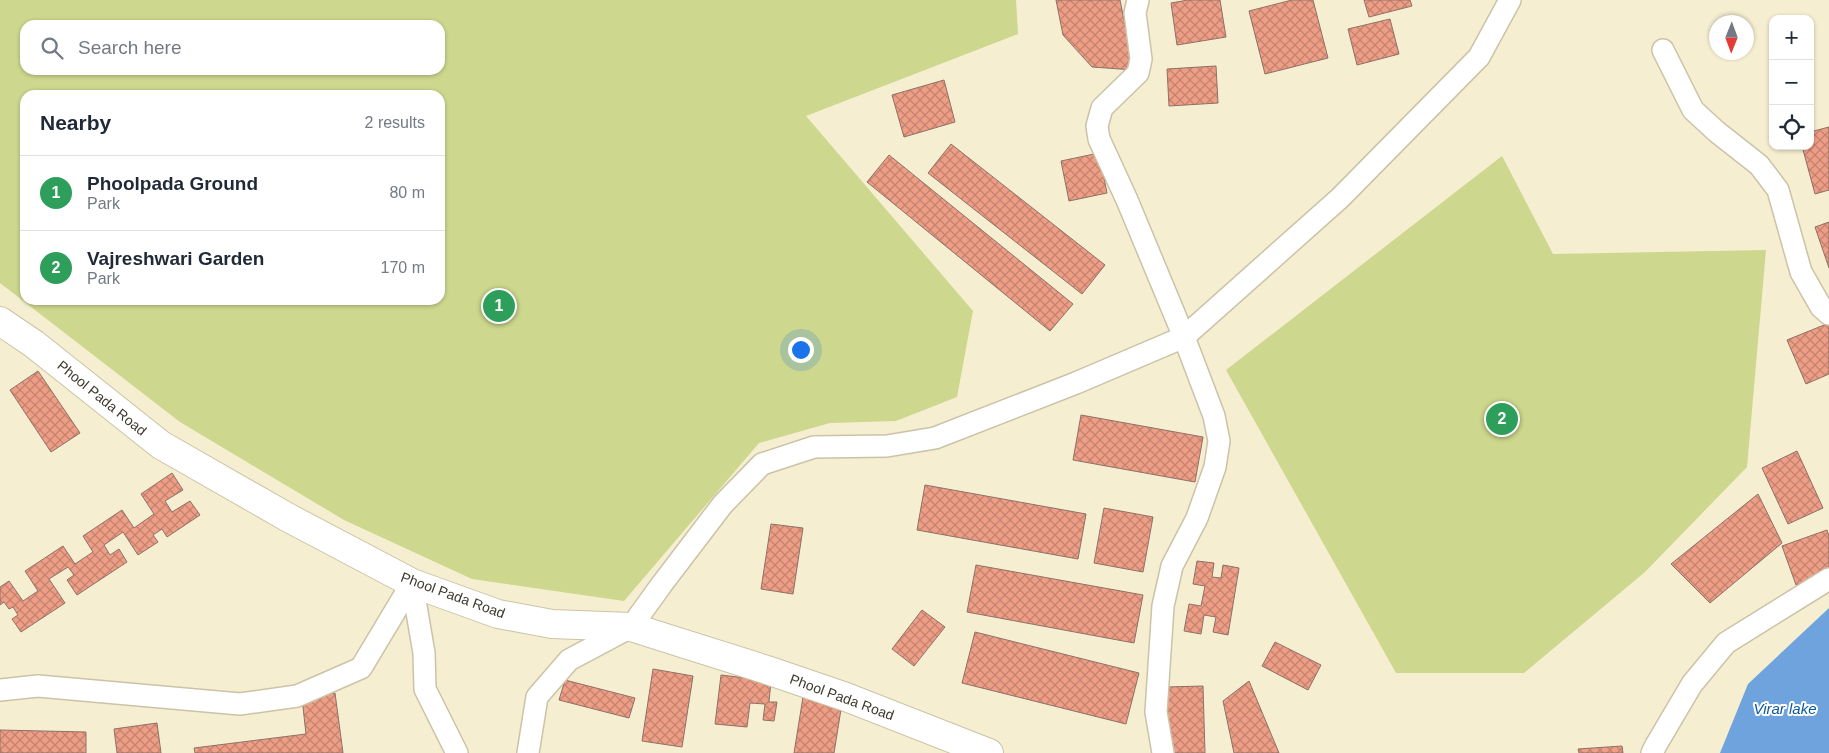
<!DOCTYPE html>
<html lang="en">
<head>
<meta charset="utf-8">
<style>
  :root { --surface:#fff; --page:#f2f2f3; --text:#1f2937; --muted:#747a83; --line:#e0e1e3; --accent:#2985b2 }
  body { margin:0; font-family:Helvetica,sans-serif; background:var(--page); color:var(--text) }
  .controls { position:absolute; right:15px; top:15px; display:grid; overflow:hidden; border-radius:10px; box-shadow:0 1px 4px #0004 }
  .controls button { width:45px; height:45px; display:grid; place-items:center; padding:0; border:0; border-bottom:1px solid var(--line); background:var(--surface); color:var(--text); font:25px sans-serif }
  .compass { position:absolute; left:1709px; top:15px; width:45px; height:45px; border-radius:50%; background:var(--surface); box-shadow:0 1px 4px #0004; rotate:181deg }
  .you { position:absolute; left:800px; top:349px; width:18px; height:18px; margin:-12px; border:4px solid #fff; border-radius:50%; background:#1a73e8; box-shadow:0 0 0 8px #1a73e833 }
  .badge { display:grid; place-items:center; width:32px; height:32px; border-radius:50%; background:var(--accent); color:#fff; font-size:16px; font-weight:700 }
  .pin { position:absolute; translate:-50% -50%; border:2px solid #fff; box-shadow:0 1px 5px #0006 }
  .list { margin:0; padding:0; list-style:none }
  h2 { display:flex; justify-content:space-between; align-items:center; height:65px; margin:0; padding:0 20px; font-size:21px }
  h2 small { font-size:16px; font-weight:400; color:var(--muted) }
  .list li { display:grid; grid-template-columns:32px 1fr auto; gap:15px; align-items:center; box-sizing:border-box; height:75px; padding:0 20px; border-top:1px solid var(--line) }
  .list b { display:block; font-size:19px; white-space:nowrap }
  .list p { margin:0; font-size:16px; white-space:nowrap; color:var(--muted) }
  .list em { font-size:16px; font-style:normal; color:var(--muted) }
  .icon { flex:none; width:28px; height:28px; fill:none; stroke:currentColor; stroke-width:2; stroke-linecap:round; stroke-linejoin:round }
  .map { position:relative; flex:none; width:1829px; height:753px; overflow:hidden }
  .search { position:absolute; background:var(--surface); box-shadow:0 1px 4px #0004; left:20px; top:20px; width:425px; height:55px; display:flex; align-items:center; gap:12px; box-sizing:border-box; padding:0 18px; border-radius:15px; color:var(--muted); font-size:19px }
  .panel { position:absolute; background:var(--surface); box-shadow:0 1px 4px #0004; left:20px; top:90px; width:425px; height:215px; border-radius:15px }
  .map>svg:first-child { display:block }
</style>
</head>
<body>
<div class="map">
<svg width="1829" height="753" viewBox="0 0 1829 753">
  <defs>
    <pattern id="building-cross-hatch" width="8" height="8" patternUnits="userSpaceOnUse" patternTransform="scale(1.25)"><rect width="8" height="8" fill="#ef9e86"/><path d="M0 0l8 8M0 8l8-8" fill="none" stroke="#c3826e"/></pattern>
  </defs>
  <rect width="100%" height="100%" fill="#f6eed1"/>
  <g fill="#cdd78d" fill-rule="evenodd">
    <path d="M0,0H1016L1018,34L806,116L973,311L957,397L896,421L830,423L759,443L624,601L472,579L344,520L180,422L0,283ZM25,25H440V70H25ZM25,95H440V300H25Z"/>
    <path d="M1502,156L1553,254L1766,250L1747,467L1645,572L1524,673H1396L1226,370Z"/>
  </g>
  <path fill="#6fa3de" d="M1829,608V753H1720L1748,684Z"/>
  <g fill="url(#building-cross-hatch)" stroke="#8d7168">
    <path d="M1056,0H1120L1134,70L1092,67L1063,35Z"/>
    <path d="M1188,0H1220L1226,37L1177,45L1171,3Z"/>
    <path d="M1292,0H1313L1328,58L1265,74L1249,11Z"/>
    <path d="M1364,0H1410L1412,6L1369,17Z"/>
    <path d="M1390,19L1399,54L1357,65L1348,29Z"/>
    <path d="M1216,66L1218,103L1169,106L1167,69Z"/>
    <path d="M944,80L955,122L904,137L892,95Z"/>
    <path d="M1829,127V190L1815,194L1802,146H1810V132Z"/>
    <path d="M951,144L1105,265L1082,294L928,173Z"/>
    <path d="M1099,153L1107,193L1069,201L1061,161Z"/>
    <path d="M889,155L1073,304L1050,331L867,182Z"/>
    <path d="M1829,222V268L1815,227Z"/>
    <path d="M1829,323V374L1806,384L1787,340Z"/>
    <path d="M38,371L80,433L51,452L10,390Z"/>
    <path d="M1081,415L1203,437L1195,482L1073,460Z"/>
    <path d="M1797,451L1823,508L1788,524L1762,468Z"/>
    <path d="M172,473L183,490L165,501L172,512L190,501L200,515L167,537L162,529L153,535L158,542L138,555L123,532L104,545L110,555L119,549L127,562L77,595L67,580L74,575L68,567L49,579L65,603L21,632L12,619L18,615L13,607L9,609L4,602L0,605V587L9,581L23,601L38,591L25,571L63,546L75,564L93,552L83,536L122,510L134,528L154,514L141,494Z"/>
    <path d="M925,485L1086,514L1078,559L917,530Z"/>
    <path d="M1758,494L1782,543L1710,603L1671,564Z"/>
    <path d="M1104,508L1153,517L1143,572L1094,563Z"/>
    <path d="M771,524L803,528L793,594L761,589Z"/>
    <path d="M1827,530L1829,536V573L1796,585L1782,546Z"/>
    <path d="M1197,561L1214,563L1212,577L1221,578L1223,565L1239,568L1228,635L1213,632L1216,617L1204,615L1201,634L1184,631L1189,604L1201,606L1205,586L1193,584Z"/>
    <path d="M976,565L1143,595L1134,643L967,612Z"/>
    <path d="M922,610L945,627L914,666L892,649Z"/>
    <path d="M975,632L1139,673L1126,724L962,683Z"/>
    <path d="M1275,642L1321,665L1308,690L1262,666Z"/>
    <path d="M653,669L693,676L682,747L642,741Z"/>
    <path d="M721,675L771,681L769,702H777L774,721L763,720L765,704L750,703L747,727L715,724Z"/>
    <path d="M565,680L635,698L629,718L559,700Z"/>
    <path d="M1249,681L1279,753H1234L1223,701Z"/>
    <path d="M1203,686L1205,753H1167L1166,687Z"/>
    <path d="M335,693L343,753H195L194,748L306,734L302,698Z"/>
    <path d="M803,697L842,703L834,753H794Z"/>
    <path d="M157,723L161,753H117L114,729Z"/>
    <path d="M0,730L86,732V753H0Z"/>
    <path d="M1622,746L1623,753H1579L1578,749Z"/>
  </g>
  <g fill="none" stroke-linecap="round" stroke-linejoin="round">
    <g stroke="#cbc3a7" stroke-width="24">
      <g id="street">
        <path d="M1138,0L1135,13L1141,59L1138,73L1102,108L1097,126L1099,139L1127,200L1184,337L1214,416L1219,441L1215,467L1197,518L1172,566L1163,606L1156,712L1163,753"/>
        <path d="M1663,50L1693,110L1717,132L1759,165L1778,190L1801,272L1821,307L1829,314"/>
        <path d="M412,583L424,653L425,689L457,753"/>
        <path d="M0,690L38,686L240,704L297,696L361,668L412,583"/>
        <path d="M528,753L537,697L569,660L631,627L662,584L723,504L762,464L814,447L887,446L935,438L1076,383L1184,337L1340,198L1479,57L1510,0"/>
        <path d="M1652,753L1656,745L1692,684L1726,643L1829,579"/>
      </g>
    </g>
    <g stroke="#cbc3a7" stroke-width="30">
      <path id="secondary" d="M0,321L34,344L161,445L287,517L412,583L498,614L552,624L631,627L767,670L846,697L989,753"/>
    </g>
    <use href="#street" stroke="#fff" stroke-width="21"/>
    <use href="#secondary" stroke="#fff" stroke-width="28"/>
  </g>
  <g text-anchor="middle" stroke-width="4" stroke-linejoin="round" paint-order="stroke">
    <g font-size="14" fill="#3c392e" stroke="#fff">
      <text transform="translate(102 398) rotate(39)" y="5">Phool Pada Road</text>
      <text transform="translate(453 595) rotate(20)" y="5">Phool Pada Road</text>
      <text transform="translate(842 697) rotate(20)" y="5">Phool Pada Road</text>
    </g>
    <g font-size="15" font-style="italic" fill="#0a589f" stroke="#fff">
      <text x="1785" y="714">Virar lake</text>
    </g>
  </g>
</svg>
<div class="controls">
<button>+</button>
<button>−</button>
<button><svg class="icon" aria-label="locate" viewBox="0 0 24 24"><circle cx="12" cy="12" r="6"/><path d="M12 2v4M12 18v4M2 12h4M18 12h4"/></svg></button>
</div>
<svg class="compass" viewBox="-18 -18 36 36"><path d="M0-13l5 13h-10z" fill="#e53935"/><path d="M0 13l5-13h-10z" fill="#747a83"/></svg>
<div class="you"></div>
<div class="pin badge" style="left:499px;top:306px;background:#2e9e5b">1</div>
<div class="pin badge" style="left:1502px;top:419px;background:#2e9e5b">2</div>
<div class="search"><svg class="icon" aria-label="search" viewBox="0 0 24 24"><circle cx="10" cy="10" r="6"/><path d="M15 15l6 6"/></svg>Search here</div>
<section class="panel">
<h2>Nearby<small>2 results</small></h2>
<ul class="list">
<li><span class="badge" style="background:#2e9e5b">1</span><div><b>Phoolpada Ground</b><p>Park</p></div><em>80 m</em></li>
<li><span class="badge" style="background:#2e9e5b">2</span><div><b>Vajreshwari Garden</b><p>Park</p></div><em>170 m</em></li>
</ul>
</section>
</div>
</body>
</html>
